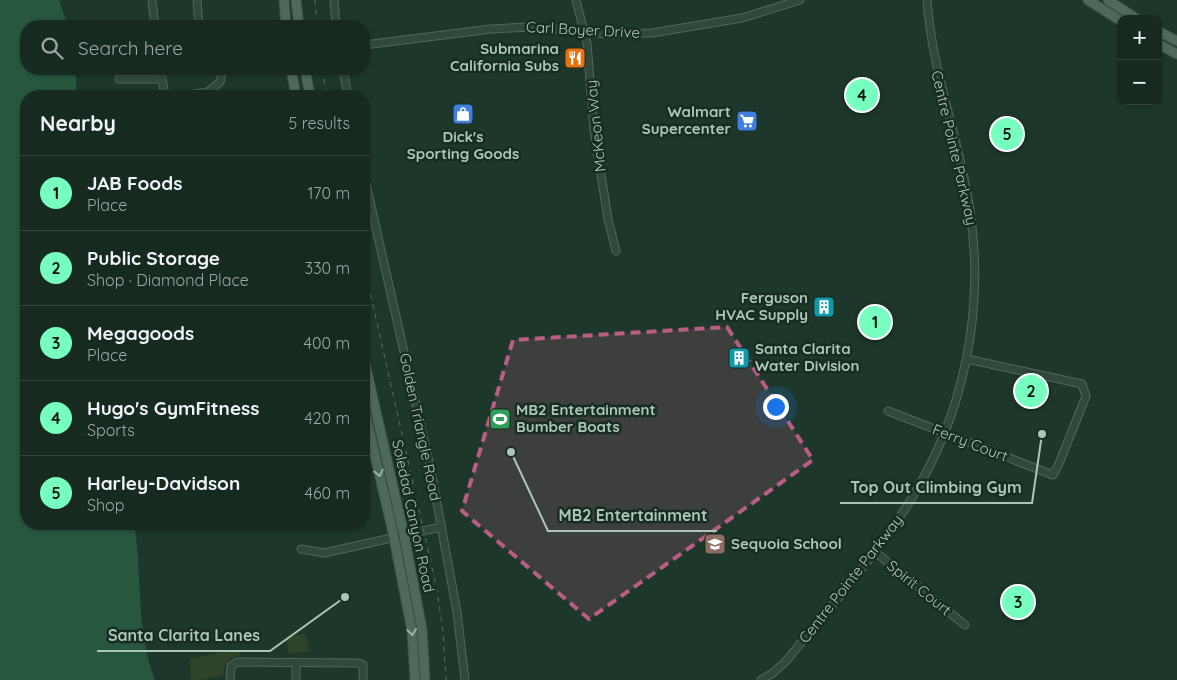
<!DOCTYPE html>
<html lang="en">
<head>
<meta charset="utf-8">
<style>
  :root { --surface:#162a20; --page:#23362d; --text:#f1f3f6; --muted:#9ea7a5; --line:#35463e; --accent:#76ffbe }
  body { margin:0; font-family:Quicksand,sans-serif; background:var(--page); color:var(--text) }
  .controls { position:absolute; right:15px; top:15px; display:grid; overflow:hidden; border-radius:10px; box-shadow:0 1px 4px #0004 }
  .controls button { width:45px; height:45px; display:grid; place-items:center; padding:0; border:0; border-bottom:1px solid var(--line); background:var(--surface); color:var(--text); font:25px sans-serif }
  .you { position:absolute; left:775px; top:406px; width:18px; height:18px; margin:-12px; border:4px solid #fff; border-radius:50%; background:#1a73e8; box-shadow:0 0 0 8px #1a73e833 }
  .badge { display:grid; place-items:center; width:32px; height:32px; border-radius:50%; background:var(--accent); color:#111; font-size:16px; font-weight:700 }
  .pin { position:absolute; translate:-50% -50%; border:2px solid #fff; box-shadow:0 1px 5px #0006 }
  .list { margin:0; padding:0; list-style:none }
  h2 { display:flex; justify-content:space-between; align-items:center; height:65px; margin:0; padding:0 20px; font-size:21px }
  h2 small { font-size:16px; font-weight:400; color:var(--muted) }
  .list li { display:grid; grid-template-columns:32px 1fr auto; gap:15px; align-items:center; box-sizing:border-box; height:75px; padding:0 20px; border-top:1px solid var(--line) }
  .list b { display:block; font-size:19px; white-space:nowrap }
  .list p { margin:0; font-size:16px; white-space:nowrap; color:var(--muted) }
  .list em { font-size:16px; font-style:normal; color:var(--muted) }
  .icon { flex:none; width:28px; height:28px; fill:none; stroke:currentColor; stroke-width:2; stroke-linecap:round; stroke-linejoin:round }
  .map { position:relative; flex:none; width:1177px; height:680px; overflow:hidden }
  .search { position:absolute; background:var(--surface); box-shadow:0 1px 4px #0004; left:20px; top:20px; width:350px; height:55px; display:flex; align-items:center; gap:12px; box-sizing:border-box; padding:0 18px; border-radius:20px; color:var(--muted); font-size:19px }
  .panel { position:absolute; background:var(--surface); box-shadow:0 1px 4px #0004; left:20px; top:90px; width:350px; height:440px; border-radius:20px }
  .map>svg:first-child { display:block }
</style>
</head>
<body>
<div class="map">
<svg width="1177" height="680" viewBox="0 0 1177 680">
  <rect width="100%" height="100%" fill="#1d382a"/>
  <g fill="#2d4428">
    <path d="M305,633L310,651L289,654L286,638Z"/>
    <path d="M236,649L239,651L241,655C230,656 223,663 223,675L201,680H191L190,659Z"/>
  </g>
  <g fill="#27573f">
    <path d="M0,0H59L68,26H26V69H76V96H26V524H134C143,576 135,630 155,680H0Z"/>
    <path d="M497,412L508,415L507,423L500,427L493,426L491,423L493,414Z"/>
  </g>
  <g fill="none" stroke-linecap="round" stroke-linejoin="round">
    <g stroke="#4f675b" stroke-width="9">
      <g id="minor">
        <path d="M152,0L155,26"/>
        <path d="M197,0L199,26"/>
        <path d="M334,0L336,26"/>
        <path d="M576,0L587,43L594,130L608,219L616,251"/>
        <path d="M364,45L491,29L530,27L606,34L652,33L742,18L800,0"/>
        <path d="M160,69L165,96"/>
        <path d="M343,69L348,96"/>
        <path d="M119,79H162"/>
        <path d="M181,96L208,92"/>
        <path d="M209,96L208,92L220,82L223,69"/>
        <path d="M364,175L431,471L457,612L465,680"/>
        <path d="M888,411L1053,475L1058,466L1086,396L1082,384L967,359"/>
        <path d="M301,549L324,553L441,527"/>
        <path d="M874,551L965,625"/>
        <path d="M230,680L231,666L237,662L358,663L363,665V680"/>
        <path d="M296,680V662"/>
        <path d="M761,680L773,673L787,660C828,609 876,556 910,501C964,415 985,311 970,211C960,140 932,73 927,0"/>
      </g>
    </g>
    <g stroke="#3b5246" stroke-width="11">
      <g id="major">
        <path d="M284,0L286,26"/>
        <path d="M296,0L299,26"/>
        <path d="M1088,0L1121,21"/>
        <path d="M1108,0L1137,19"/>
        <path d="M1158,31L1177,41"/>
        <path d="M1158,44L1177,54"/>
        <path d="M291,69L296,96"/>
        <path d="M305,69L310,96"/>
        <path d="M364,359L404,535L422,629L425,680"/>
        <path d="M364,409L392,528L412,631L415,680"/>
      </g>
    </g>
    <use href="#minor" stroke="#31493d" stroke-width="7"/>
    <use href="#major" stroke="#4e695b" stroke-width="9"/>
    <g stroke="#527061" stroke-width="1" stroke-dasharray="5 5" stroke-linecap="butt">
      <path d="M315,0L317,26"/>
      <path d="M322,69L327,96"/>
      <path d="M364,265L437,590L443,632L446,680"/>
    </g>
  </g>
  <defs><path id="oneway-chevron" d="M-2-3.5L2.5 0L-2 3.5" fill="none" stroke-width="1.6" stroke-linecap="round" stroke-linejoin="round" transform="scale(1.25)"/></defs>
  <g stroke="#98b3a6">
    <use href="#oneway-chevron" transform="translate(379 473) rotate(77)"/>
    <use href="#oneway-chevron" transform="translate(412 632) rotate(83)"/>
  </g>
  <path fill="#b95e81" fill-opacity="0.2" stroke="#b95e81" stroke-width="4" stroke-dasharray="10 6" stroke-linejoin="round" d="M727,327L813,460L589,619L462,511L513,340Z"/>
  <defs>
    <g id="restaurant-square" transform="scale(1.125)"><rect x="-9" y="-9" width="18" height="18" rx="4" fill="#e8710a" stroke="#172d22"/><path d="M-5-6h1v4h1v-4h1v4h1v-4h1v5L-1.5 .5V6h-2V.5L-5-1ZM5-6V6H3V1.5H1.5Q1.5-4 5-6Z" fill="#fff"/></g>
    <g id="shop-square" transform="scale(1.125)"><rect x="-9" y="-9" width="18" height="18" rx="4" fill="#3f7fe0" stroke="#172d22"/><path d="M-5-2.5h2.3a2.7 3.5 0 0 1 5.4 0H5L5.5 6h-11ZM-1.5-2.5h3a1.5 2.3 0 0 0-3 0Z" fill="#fff"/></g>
    <g id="supermarket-square" transform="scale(1.125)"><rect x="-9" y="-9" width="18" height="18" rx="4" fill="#3f7fe0" stroke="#172d22"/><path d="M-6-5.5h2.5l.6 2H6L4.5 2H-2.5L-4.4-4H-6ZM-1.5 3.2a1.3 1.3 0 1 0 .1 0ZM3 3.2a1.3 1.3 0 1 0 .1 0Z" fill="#fff"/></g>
    <g id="building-square" transform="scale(1.125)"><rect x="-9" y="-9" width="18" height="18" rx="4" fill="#0f9aa8" stroke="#172d22"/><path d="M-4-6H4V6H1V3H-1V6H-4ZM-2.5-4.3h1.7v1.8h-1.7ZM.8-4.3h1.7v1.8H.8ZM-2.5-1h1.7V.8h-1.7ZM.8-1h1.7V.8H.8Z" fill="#fff"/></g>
    <g id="stadium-square" transform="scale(1.125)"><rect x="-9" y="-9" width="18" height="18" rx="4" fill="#2e9e5b" stroke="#172d22"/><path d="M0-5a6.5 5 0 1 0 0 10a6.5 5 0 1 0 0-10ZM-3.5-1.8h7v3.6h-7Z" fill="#fff"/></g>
    <g id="school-square" transform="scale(1.125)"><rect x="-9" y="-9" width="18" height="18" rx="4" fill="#8d6e63" stroke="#172d22"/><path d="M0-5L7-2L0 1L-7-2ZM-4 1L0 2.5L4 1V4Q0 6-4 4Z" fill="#fff"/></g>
  </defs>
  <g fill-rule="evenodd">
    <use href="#restaurant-square" x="575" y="58"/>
    <use href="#shop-square" x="463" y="114"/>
    <use href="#supermarket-square" x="747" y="121"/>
    <use href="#building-square" x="824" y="307"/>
    <use href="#building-square" x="739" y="358"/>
    <use href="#stadium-square" x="500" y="419"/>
    <use href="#school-square" x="715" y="544"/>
  </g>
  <g text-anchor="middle" stroke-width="5" stroke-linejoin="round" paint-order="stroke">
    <g font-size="15" fill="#abc6b9" stroke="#172d22">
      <text transform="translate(583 30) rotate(3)" y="5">Carl Boyer Drive</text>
      <text transform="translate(596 126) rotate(-96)" y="5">McKeon Way</text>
      <text transform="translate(954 148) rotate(77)" y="5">Centre Pointe Parkway</text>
      <text transform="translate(420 427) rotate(78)" y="5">Golden Triangle Road</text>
      <text transform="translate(970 443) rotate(21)" y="5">Ferry Court</text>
      <text transform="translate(413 516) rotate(78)" y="5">Soledad Canyon Road</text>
      <text transform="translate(851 579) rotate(-52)" y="5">Centre Pointe Parkway</text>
      <text transform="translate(919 588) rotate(39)" y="5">Spirit Court</text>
    </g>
    <g font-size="15" font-weight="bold" fill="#abc6b9" stroke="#172d22" text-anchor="end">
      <text x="559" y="54">Submarina<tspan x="559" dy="17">California Subs</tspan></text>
      <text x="731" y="117">Walmart<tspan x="731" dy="17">Supercenter</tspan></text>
      <text x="463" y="142" text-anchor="middle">Dick's<tspan x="463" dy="17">Sporting Goods</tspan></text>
      <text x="808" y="303">Ferguson<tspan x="808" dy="17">HVAC Supply</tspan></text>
      <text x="755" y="354" text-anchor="start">Santa Clarita<tspan x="755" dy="17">Water Division</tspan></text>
      <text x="516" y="415" text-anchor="start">MB2 Entertainment<tspan x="516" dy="17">Bumber Boats</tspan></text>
      <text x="731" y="549" text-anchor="start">Sequoia School</text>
    </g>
  </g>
  <path fill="none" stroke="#abc6b9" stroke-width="2" d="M1042 434L1032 503H840M511 452L548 531H717M345 597L270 651H97"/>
  <g fill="#abc6b9" stroke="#172d22" stroke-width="2">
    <circle cx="1042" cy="434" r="5"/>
    <circle cx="511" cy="452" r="5"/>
    <circle cx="345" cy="597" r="5"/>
  </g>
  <g font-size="16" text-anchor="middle" font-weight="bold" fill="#abc6b9" stroke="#172d22" stroke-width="5" stroke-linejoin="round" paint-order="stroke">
    <text x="936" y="493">Top Out Climbing Gym</text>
    <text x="633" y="521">MB2 Entertainment</text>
    <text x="184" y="641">Santa Clarita Lanes</text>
  </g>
</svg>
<div class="controls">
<button>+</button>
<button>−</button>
</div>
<div class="you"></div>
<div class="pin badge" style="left:875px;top:322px">1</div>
<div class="pin badge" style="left:1031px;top:391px">2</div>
<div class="pin badge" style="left:1018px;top:602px">3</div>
<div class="pin badge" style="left:862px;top:95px">4</div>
<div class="pin badge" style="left:1007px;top:134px">5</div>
<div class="search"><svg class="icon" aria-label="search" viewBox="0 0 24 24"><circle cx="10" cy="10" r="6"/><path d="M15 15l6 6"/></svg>Search here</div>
<section class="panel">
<h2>Nearby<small>5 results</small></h2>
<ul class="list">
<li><span class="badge">1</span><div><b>JAB Foods</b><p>Place</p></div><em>170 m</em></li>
<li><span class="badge">2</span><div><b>Public Storage</b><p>Shop · Diamond Place</p></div><em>330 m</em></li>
<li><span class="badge">3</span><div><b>Megagoods</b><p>Place</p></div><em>400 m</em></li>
<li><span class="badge">4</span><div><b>Hugo's GymFitness</b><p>Sports</p></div><em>420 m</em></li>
<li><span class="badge">5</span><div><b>Harley-Davidson</b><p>Shop</p></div><em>460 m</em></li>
</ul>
</section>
</div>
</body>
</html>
